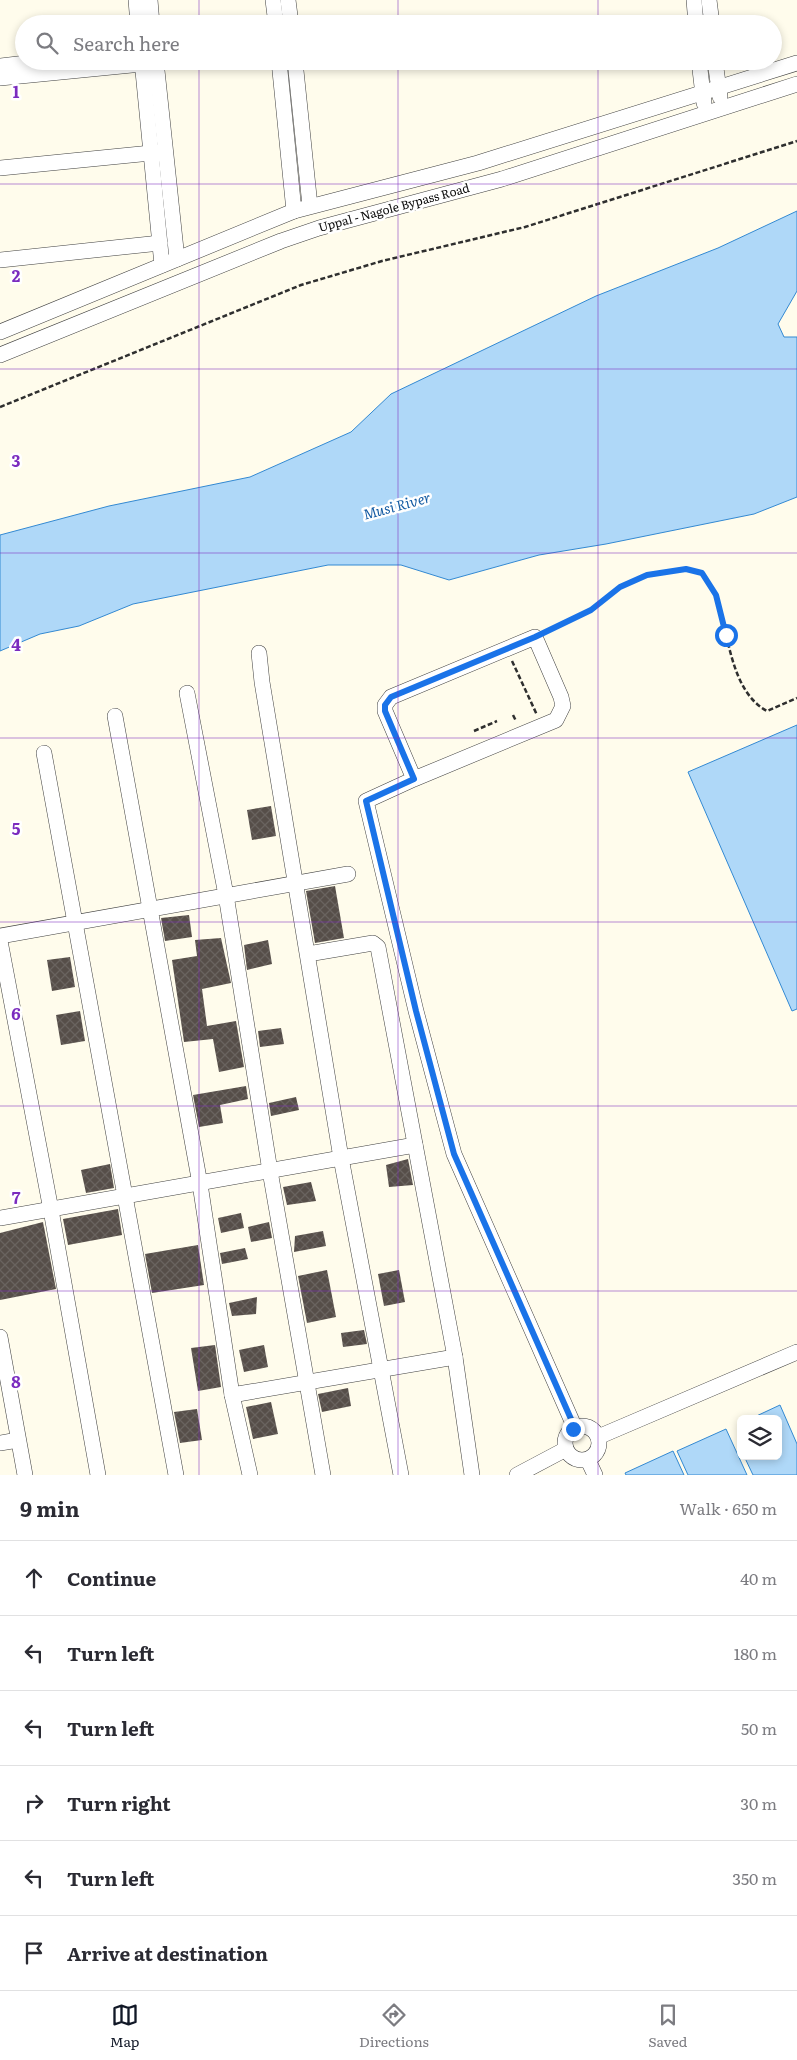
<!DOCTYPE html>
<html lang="en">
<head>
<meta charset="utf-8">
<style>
  :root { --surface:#fff; --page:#f7f7f7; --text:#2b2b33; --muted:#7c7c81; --line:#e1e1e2; --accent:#111827 }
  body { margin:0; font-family:Literata,serif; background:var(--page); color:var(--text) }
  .controls { position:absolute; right:15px; bottom:15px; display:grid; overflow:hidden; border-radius:8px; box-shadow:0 2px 8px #0003 }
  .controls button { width:45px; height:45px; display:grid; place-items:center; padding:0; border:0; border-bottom:1px solid var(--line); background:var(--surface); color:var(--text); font:25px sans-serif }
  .stop { position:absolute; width:15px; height:15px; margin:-11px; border:4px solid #1a73e8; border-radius:50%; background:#fff }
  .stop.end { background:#1a73e8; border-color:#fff; box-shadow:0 1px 5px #0008 }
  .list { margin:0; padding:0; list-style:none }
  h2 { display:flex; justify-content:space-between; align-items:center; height:65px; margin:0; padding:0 20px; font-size:21px }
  h2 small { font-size:16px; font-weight:400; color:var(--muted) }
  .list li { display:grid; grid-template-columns:32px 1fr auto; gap:15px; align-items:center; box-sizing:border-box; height:75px; padding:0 20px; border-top:1px solid var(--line) }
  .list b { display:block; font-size:19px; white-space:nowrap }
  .list em { font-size:16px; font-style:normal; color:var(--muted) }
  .icon { flex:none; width:28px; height:28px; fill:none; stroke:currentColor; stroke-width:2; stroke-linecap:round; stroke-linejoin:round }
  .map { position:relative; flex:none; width:797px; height:1475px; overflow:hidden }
  .search { position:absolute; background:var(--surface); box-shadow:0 2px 8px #0003; left:15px; right:15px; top:15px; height:55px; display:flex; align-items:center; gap:12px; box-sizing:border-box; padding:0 18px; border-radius:28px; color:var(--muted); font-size:19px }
  .sheet { height:515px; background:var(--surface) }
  nav { display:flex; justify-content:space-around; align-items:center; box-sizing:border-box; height:70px; border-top:1px solid var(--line); background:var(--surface); font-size:14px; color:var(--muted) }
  nav a { display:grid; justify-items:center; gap:2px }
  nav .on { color:var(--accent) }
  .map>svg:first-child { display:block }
</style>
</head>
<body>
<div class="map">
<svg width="797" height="1475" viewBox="0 0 797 1475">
  <defs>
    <pattern id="building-cross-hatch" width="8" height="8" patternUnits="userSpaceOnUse" patternTransform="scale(1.25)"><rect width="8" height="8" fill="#564e49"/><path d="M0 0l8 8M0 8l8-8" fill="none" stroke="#69635f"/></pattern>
  </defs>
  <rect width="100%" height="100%" fill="#fffcec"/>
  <g fill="#afd8f8" stroke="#3389d2">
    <path d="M797,211V291L778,324L784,337H797V497L754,514L606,544L539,555L449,580L401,565H328L133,604L79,626L40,634L0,651V535L109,506L250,477L351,432L391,394L596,296L718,248Z"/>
    <path d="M797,725V1009L792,1011L688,772Z"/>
    <path d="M780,1405L797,1444V1475H753L744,1456H778V1419H750Z"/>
    <path d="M726,1429L747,1475H688L677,1451Z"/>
    <path d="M673,1451L684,1475H626L625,1473Z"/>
  </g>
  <g fill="url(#building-cross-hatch)">
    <path d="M271,806L276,836L252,840L247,810Z"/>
    <path d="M335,886L344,938L315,943L306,891Z"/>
    <path d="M189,915L192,937L165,941L161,918Z"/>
    <path d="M221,938L231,983L202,989L207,1026L236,1021L244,1067L219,1072L213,1039L184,1042L172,960L197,956L195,940Z"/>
    <path d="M268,940L272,964L247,970L244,945Z"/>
    <path d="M70,957L75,987L52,991L47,960Z"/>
    <path d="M80,1011L85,1041L61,1045L56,1015Z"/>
    <path d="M281,1028L284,1044L260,1047L258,1031Z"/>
    <path d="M246,1086L248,1099L220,1105L223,1123L199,1127L193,1095Z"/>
    <path d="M296,1097L299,1110L271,1116L269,1103Z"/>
    <path d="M408,1159L413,1185L389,1187L386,1165Z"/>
    <path d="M110,1164L114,1188L86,1193L81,1170Z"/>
    <path d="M311,1182L316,1201L287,1205L283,1187Z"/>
    <path d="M118,1209L122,1235L68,1245L63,1219Z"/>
    <path d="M241,1213L244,1228L221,1233L218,1218Z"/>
    <path d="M43,1222L56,1289L0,1300V1233Z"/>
    <path d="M269,1222L272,1238L251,1242L248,1227Z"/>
    <path d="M323,1231L326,1246L294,1252L295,1236Z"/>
    <path d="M198,1245L204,1285L152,1293L145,1254Z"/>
    <path d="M245,1248L248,1259L222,1264L220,1253Z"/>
    <path d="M327,1270L336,1317L307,1323L298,1276Z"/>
    <path d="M399,1270L405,1302L384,1306L378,1274Z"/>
    <path d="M257,1297L256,1314L232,1316L229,1303Z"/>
    <path d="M364,1330L367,1344L343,1347L341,1333Z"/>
    <path d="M215,1345L221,1387L198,1391L191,1348Z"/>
    <path d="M264,1345L268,1367L244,1372L239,1350Z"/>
    <path d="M348,1388L351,1406L322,1412L318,1394Z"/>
    <path d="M271,1402L278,1434L253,1439L246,1407Z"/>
    <path d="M197,1409L202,1440L180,1443L174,1412Z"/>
  </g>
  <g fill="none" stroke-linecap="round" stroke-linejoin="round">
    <g stroke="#404040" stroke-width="16">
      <g id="minor">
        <path d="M136,0L138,24"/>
        <path d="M150,0L152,24"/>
        <path d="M273,0L276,24"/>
        <path d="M288,0L291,24"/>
        <path d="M694,0L696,24"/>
        <path d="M709,0L712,24"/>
        <path d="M142,61L162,265"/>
        <path d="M156,61L177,259"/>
        <path d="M279,61L294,211"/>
        <path d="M295,61L310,206"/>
        <path d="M699,61L704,103"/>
        <path d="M715,61L720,97"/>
        <path d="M0,66L43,61"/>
        <path d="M0,78L152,63"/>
        <path d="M0,168L161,152"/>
        <path d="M0,260L160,243"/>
        <path d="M0,332L294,211L478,163L797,63"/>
        <path d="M0,355L281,241L319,228L502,179L797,84"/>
        <path d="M259,653L262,682L341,1158L401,1475"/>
        <path d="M187,693L226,895L270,1171L323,1475"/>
        <path d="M115,716L200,1184L232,1395L250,1475"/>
        <path d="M44,753L176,1475"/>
        <path d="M414,779L385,711V705L391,697L535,637L561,697L563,706L556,720L414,779L366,801L416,1011L454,1154L575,1428"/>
        <path d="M0,936L348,874"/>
        <path d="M0,941L51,1210L98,1475"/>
        <path d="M308,954L373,943L378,947L455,1357L472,1475"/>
        <path d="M0,1218L415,1145"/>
        <path d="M0,1337L25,1475"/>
        <path d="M232,1395L455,1357"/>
        <circle cx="582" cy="1443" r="17"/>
        <path d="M598,1437L797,1352"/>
        <path d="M0,1443L18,1440"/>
        <path d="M588,1460L595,1475"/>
        <path d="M517,1475L566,1449"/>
      </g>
    </g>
    <g stroke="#2f2f2f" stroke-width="2.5" stroke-dasharray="5 2.5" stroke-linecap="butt">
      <path d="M0,407L301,285L382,261L525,227L797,141"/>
      <path d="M546,631L591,610L620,587L647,575L686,569L702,573C707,581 713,588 716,597C729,633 730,691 767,711L797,698"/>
      <path d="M512,661L537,715"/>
      <path d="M513,715L516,721"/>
      <path d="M474,731L497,721"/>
    </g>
    <use href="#minor" stroke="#fff" stroke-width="15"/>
  </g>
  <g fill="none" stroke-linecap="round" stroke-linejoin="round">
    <path stroke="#1a73e8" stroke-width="6" d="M573,1429L575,1428L454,1154L416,1011L366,801L414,779L385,711V705L391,697L535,637L591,610L620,587L647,575L686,569L702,573L716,595L726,635"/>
  </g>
  <path fill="none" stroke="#7b2cbf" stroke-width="1" stroke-opacity="0.55" d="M199,0V24M398,0V24M598,0V24M199,61V1475M398,61V1475M598,61V1475M0,184H797M0,369H797M0,553H797M0,738H797M0,922H797M0,1106H797M0,1291H797"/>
  <g text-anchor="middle" stroke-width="5" stroke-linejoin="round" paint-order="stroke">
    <g font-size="12" fill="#0d0d0d" stroke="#fff">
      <text transform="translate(394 208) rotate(-15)" y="4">Uppal - Nagole Bypass Road</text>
    </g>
    <g font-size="14" font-style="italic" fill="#125aa2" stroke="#fff">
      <text transform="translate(397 506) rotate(-15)" y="5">Musi River</text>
    </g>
  </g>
  <g font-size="16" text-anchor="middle" font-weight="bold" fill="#7b2cbf" stroke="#fff" stroke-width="5" stroke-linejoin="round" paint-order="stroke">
    <text x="16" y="98">1</text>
    <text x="16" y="282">2</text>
    <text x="16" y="467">3</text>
    <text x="16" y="651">4</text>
    <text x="16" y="835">5</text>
    <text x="16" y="1020">6</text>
    <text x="16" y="1204">7</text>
    <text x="16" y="1388">8</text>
  </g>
</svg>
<div class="controls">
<button><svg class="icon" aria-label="layers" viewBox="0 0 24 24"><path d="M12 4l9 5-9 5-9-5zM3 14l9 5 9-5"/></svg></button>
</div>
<div class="stop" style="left:726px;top:635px"></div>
<div class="stop end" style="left:573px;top:1429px"></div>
<div class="search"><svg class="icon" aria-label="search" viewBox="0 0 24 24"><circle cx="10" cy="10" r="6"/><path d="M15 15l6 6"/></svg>Search here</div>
</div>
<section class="sheet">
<h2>9 min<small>Walk · 650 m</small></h2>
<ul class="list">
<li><svg class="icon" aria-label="ahead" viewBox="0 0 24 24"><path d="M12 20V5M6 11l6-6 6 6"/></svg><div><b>Continue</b></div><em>40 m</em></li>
<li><svg class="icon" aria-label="left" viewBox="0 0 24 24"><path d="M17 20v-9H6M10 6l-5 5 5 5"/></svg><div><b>Turn left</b></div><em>180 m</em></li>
<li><svg class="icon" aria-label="left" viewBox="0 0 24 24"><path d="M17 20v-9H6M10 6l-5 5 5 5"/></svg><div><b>Turn left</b></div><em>50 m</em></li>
<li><svg class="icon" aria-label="right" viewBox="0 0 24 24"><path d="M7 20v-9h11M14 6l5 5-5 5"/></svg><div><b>Turn right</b></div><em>30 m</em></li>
<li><svg class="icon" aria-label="left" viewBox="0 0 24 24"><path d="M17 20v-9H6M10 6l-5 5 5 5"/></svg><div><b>Turn left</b></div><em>350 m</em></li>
<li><svg class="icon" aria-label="arrive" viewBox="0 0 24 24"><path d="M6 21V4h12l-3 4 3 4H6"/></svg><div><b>Arrive at destination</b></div></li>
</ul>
</section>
<nav>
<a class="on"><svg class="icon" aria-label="map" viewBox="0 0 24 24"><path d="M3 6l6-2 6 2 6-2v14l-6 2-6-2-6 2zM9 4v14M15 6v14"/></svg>Map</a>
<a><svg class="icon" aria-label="directions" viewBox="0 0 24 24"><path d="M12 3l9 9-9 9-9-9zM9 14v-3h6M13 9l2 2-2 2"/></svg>Directions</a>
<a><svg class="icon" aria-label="saved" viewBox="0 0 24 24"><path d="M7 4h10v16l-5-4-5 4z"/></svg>Saved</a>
</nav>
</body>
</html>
